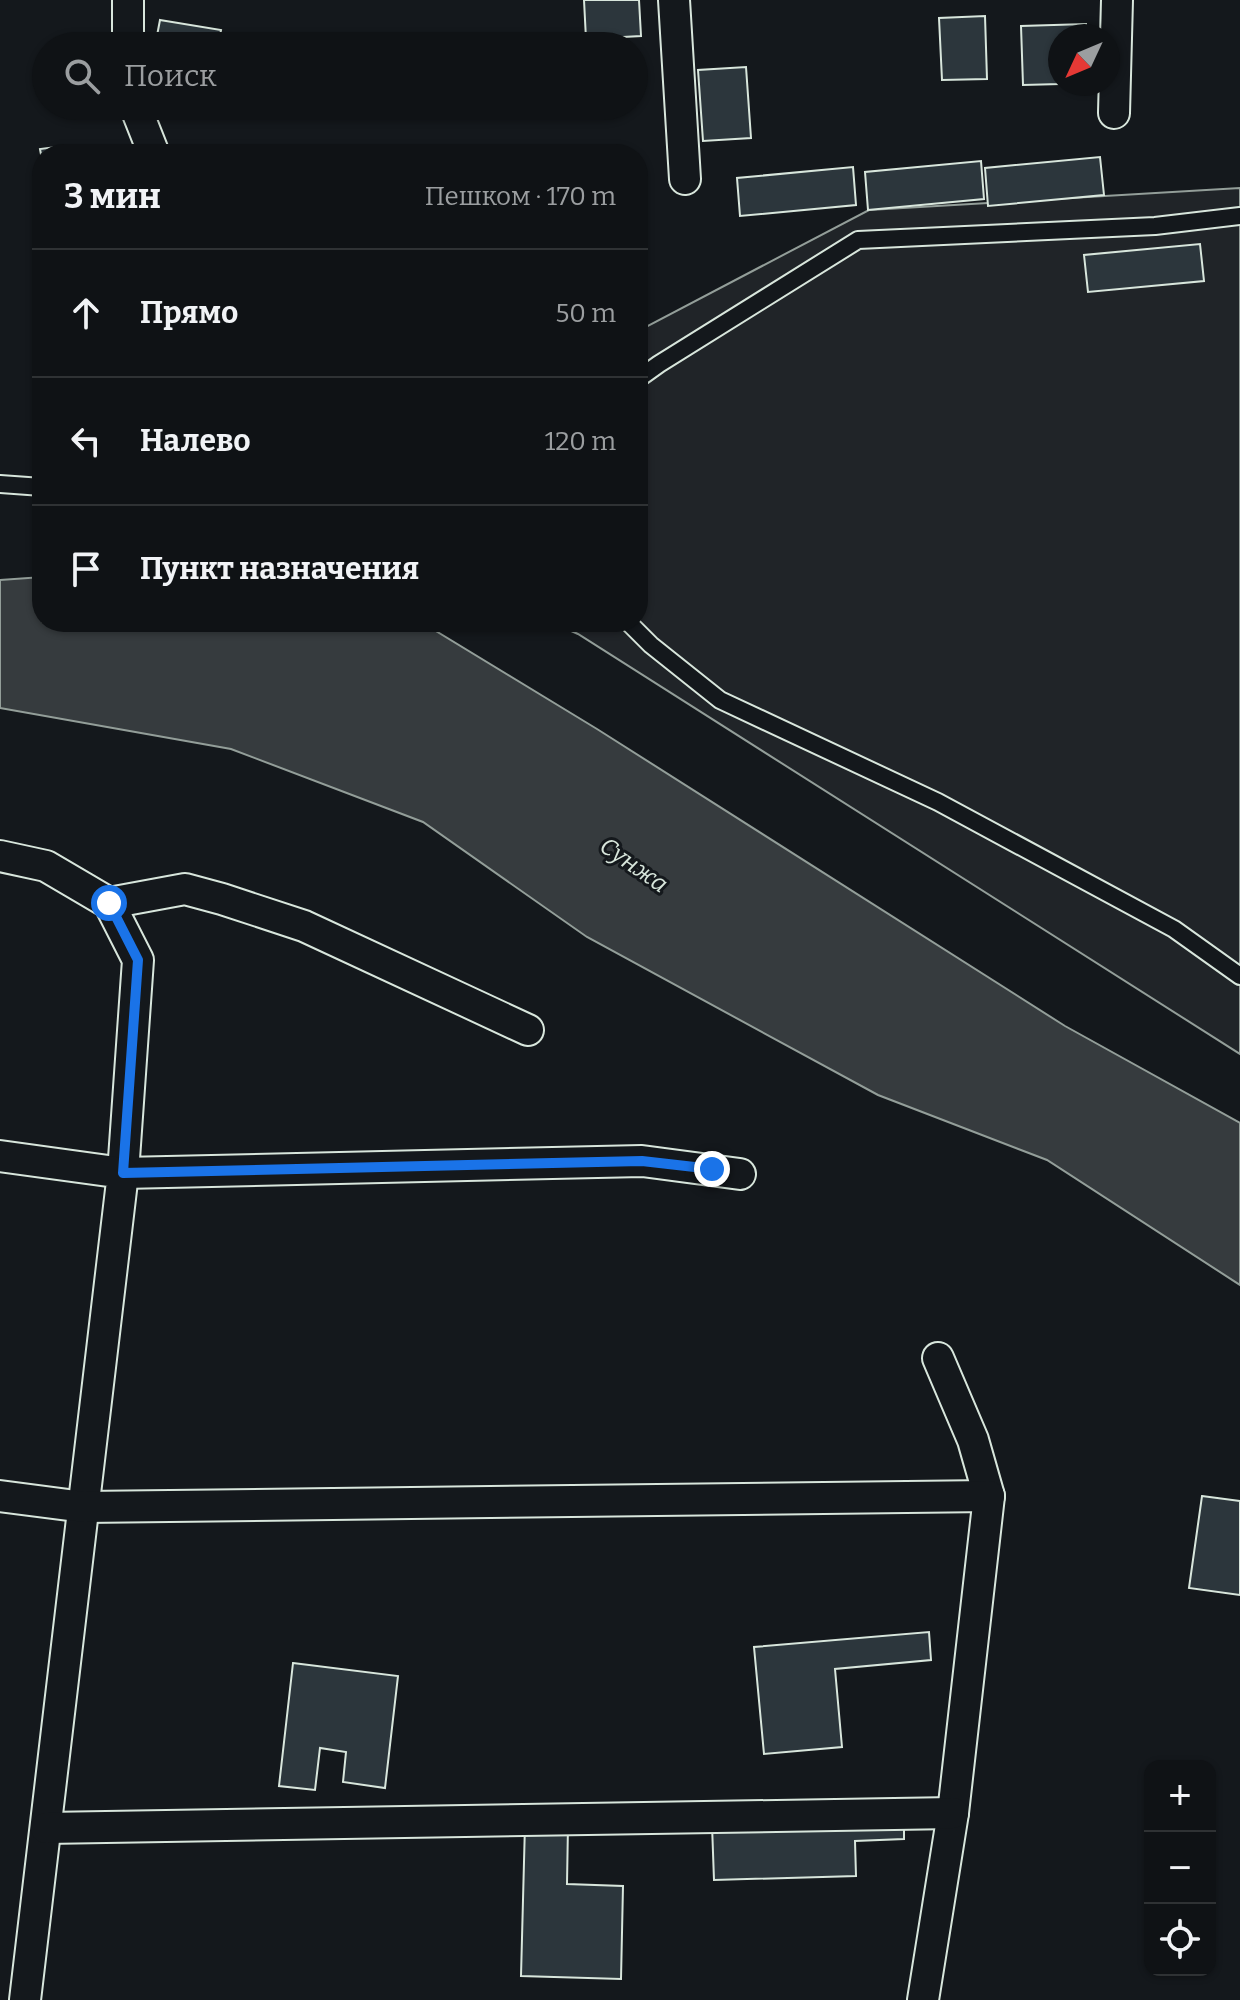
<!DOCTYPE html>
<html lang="ru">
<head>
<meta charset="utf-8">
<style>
  :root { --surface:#0f1215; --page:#181b1e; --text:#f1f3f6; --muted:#9b9ea0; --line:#2f3234 }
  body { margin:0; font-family:Bitter,serif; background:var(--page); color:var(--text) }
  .controls { position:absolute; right:24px; bottom:24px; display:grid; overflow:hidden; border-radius:16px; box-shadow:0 2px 6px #0004 }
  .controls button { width:72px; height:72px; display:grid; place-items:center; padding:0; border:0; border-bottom:2px solid var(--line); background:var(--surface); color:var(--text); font:40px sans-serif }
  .compass { position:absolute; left:1048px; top:24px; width:72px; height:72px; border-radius:50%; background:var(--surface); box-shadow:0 2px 6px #0004; rotate:226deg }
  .stop { position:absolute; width:24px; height:24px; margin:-18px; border:6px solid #1a73e8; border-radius:50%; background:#fff }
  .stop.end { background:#1a73e8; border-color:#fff; box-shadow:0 2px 8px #0008 }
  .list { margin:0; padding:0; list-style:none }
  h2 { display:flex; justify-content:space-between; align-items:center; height:104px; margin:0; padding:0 32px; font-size:34px }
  h2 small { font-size:26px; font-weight:400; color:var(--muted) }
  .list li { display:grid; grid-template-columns:52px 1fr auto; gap:24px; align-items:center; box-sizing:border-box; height:128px; padding:0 32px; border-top:2px solid var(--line) }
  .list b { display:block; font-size:30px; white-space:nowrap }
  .list em { font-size:26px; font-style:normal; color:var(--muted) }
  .icon { flex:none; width:44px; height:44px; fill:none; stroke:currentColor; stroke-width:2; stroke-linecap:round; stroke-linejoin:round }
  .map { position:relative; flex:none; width:1240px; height:2000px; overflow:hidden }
  .search { position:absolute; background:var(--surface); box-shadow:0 2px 6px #0004; left:32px; top:32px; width:616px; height:88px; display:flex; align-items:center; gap:20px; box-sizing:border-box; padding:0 28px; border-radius:44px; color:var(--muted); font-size:30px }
  .panel { position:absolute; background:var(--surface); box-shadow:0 2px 6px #0004; left:32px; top:144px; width:616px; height:488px; border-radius:32px }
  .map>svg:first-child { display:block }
</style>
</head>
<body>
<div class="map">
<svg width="1240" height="2000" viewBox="0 0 1240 2000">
  <rect width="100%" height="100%" fill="#14181c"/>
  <path fill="#202428" stroke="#939e99" stroke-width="2" d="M1240,188V1054L578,634L551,622H638V331L869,210Z"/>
  <path fill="#363b3e" stroke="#939e99" stroke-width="2" d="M42,577V622H421L597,729L1065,1026L1240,1123V1285L1047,1160L878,1095L587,937L423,822L231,749L0,708V580Z"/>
  <g fill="#2c363c" stroke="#d8e6dc" stroke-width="2">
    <path d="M584,0H639L641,36L586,39Z"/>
    <path d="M985,16L987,79L942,80L939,18Z"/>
    <path d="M160,20L221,30L218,46H155Z"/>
    <path d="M1086,24V36H1060V84L1023,85L1021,26Z"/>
    <path d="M746,67L751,138L703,141L698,70Z"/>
    <path d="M71,145L72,154H42V160L40,149Z"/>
    <path d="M1100,157L1104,195L988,206L985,168Z"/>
    <path d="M981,161L984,199L868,210L865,172Z"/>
    <path d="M853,167L856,205L740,216L737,178Z"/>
    <path d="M1200,244L1204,281L1088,292L1084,255Z"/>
    <path d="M1202,1496L1240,1501V1595L1189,1588Z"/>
    <path d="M929,1632L931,1660L835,1669L842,1747L764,1754L754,1647Z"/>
    <path d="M293,1663L398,1676L385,1788L343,1782L346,1752L320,1748L315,1790L279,1786Z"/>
    <path d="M904,1820V1839L855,1841L856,1876L714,1880L712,1825Z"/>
    <path d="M525,1824L568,1825L567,1884L623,1886L621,1979L521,1976Z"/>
  </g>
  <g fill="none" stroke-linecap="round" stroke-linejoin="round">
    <g stroke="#d8e6dc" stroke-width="20">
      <g id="lane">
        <path d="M638,379L659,364L858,240L1155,226L1240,216"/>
        <path d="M0,484L42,487"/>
        <path d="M628,622L651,645L720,700L938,802L1174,929L1240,976"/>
      </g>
    </g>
    <g stroke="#d8e6dc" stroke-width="34">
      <g id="street">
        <path d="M128,0V46"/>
        <path d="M674,0L685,179"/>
        <path d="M135,106L154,154"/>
        <path d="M1114,113L1117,0"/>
        <path d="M0,856L46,866L109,903L138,960L123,1173L642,1161L740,1174"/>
        <path d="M109,903L185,889L222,899L304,926L528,1030"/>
        <path d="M0,1156L123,1173L25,2000"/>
        <path d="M938,1358L973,1440L989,1496"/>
        <path d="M0,1496L84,1507L989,1496L953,1813L923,2000"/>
        <path d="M46,1828L953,1813"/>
      </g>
    </g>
    <use href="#lane" stroke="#14181c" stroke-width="16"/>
    <use href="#street" stroke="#14181c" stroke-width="30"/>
  </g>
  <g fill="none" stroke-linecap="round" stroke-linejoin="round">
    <path stroke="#1a73e8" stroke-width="10" d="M109,903L138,960L123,1173L642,1161L712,1169"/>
  </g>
  <g text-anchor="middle" stroke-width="6" stroke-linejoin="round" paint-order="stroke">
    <g font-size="24" font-style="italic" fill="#d8e6dc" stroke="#14181c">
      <text transform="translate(634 865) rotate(35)" y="8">Сунжа</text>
    </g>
  </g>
</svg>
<div class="controls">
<button>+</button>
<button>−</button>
<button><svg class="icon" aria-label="locate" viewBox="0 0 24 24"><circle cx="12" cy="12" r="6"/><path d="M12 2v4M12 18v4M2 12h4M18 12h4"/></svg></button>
</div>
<svg class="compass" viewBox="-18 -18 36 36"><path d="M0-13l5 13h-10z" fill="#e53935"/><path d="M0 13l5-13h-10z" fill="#9b9ea0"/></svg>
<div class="stop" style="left:109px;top:903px"></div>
<div class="stop end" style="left:712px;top:1169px"></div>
<div class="search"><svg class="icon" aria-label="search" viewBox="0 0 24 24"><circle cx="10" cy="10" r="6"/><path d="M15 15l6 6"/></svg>Поиск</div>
<section class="panel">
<h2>3 мин<small>Пешком · 170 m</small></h2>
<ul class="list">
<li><svg class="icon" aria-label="ahead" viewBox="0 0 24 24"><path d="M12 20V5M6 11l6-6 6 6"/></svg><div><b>Прямо</b></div><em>50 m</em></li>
<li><svg class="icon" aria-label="left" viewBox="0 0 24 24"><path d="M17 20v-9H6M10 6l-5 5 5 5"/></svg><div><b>Налево</b></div><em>120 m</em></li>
<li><svg class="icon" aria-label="arrive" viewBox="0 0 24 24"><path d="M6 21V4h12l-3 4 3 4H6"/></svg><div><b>Пункт назначения</b></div></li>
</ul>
</section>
</div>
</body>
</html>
